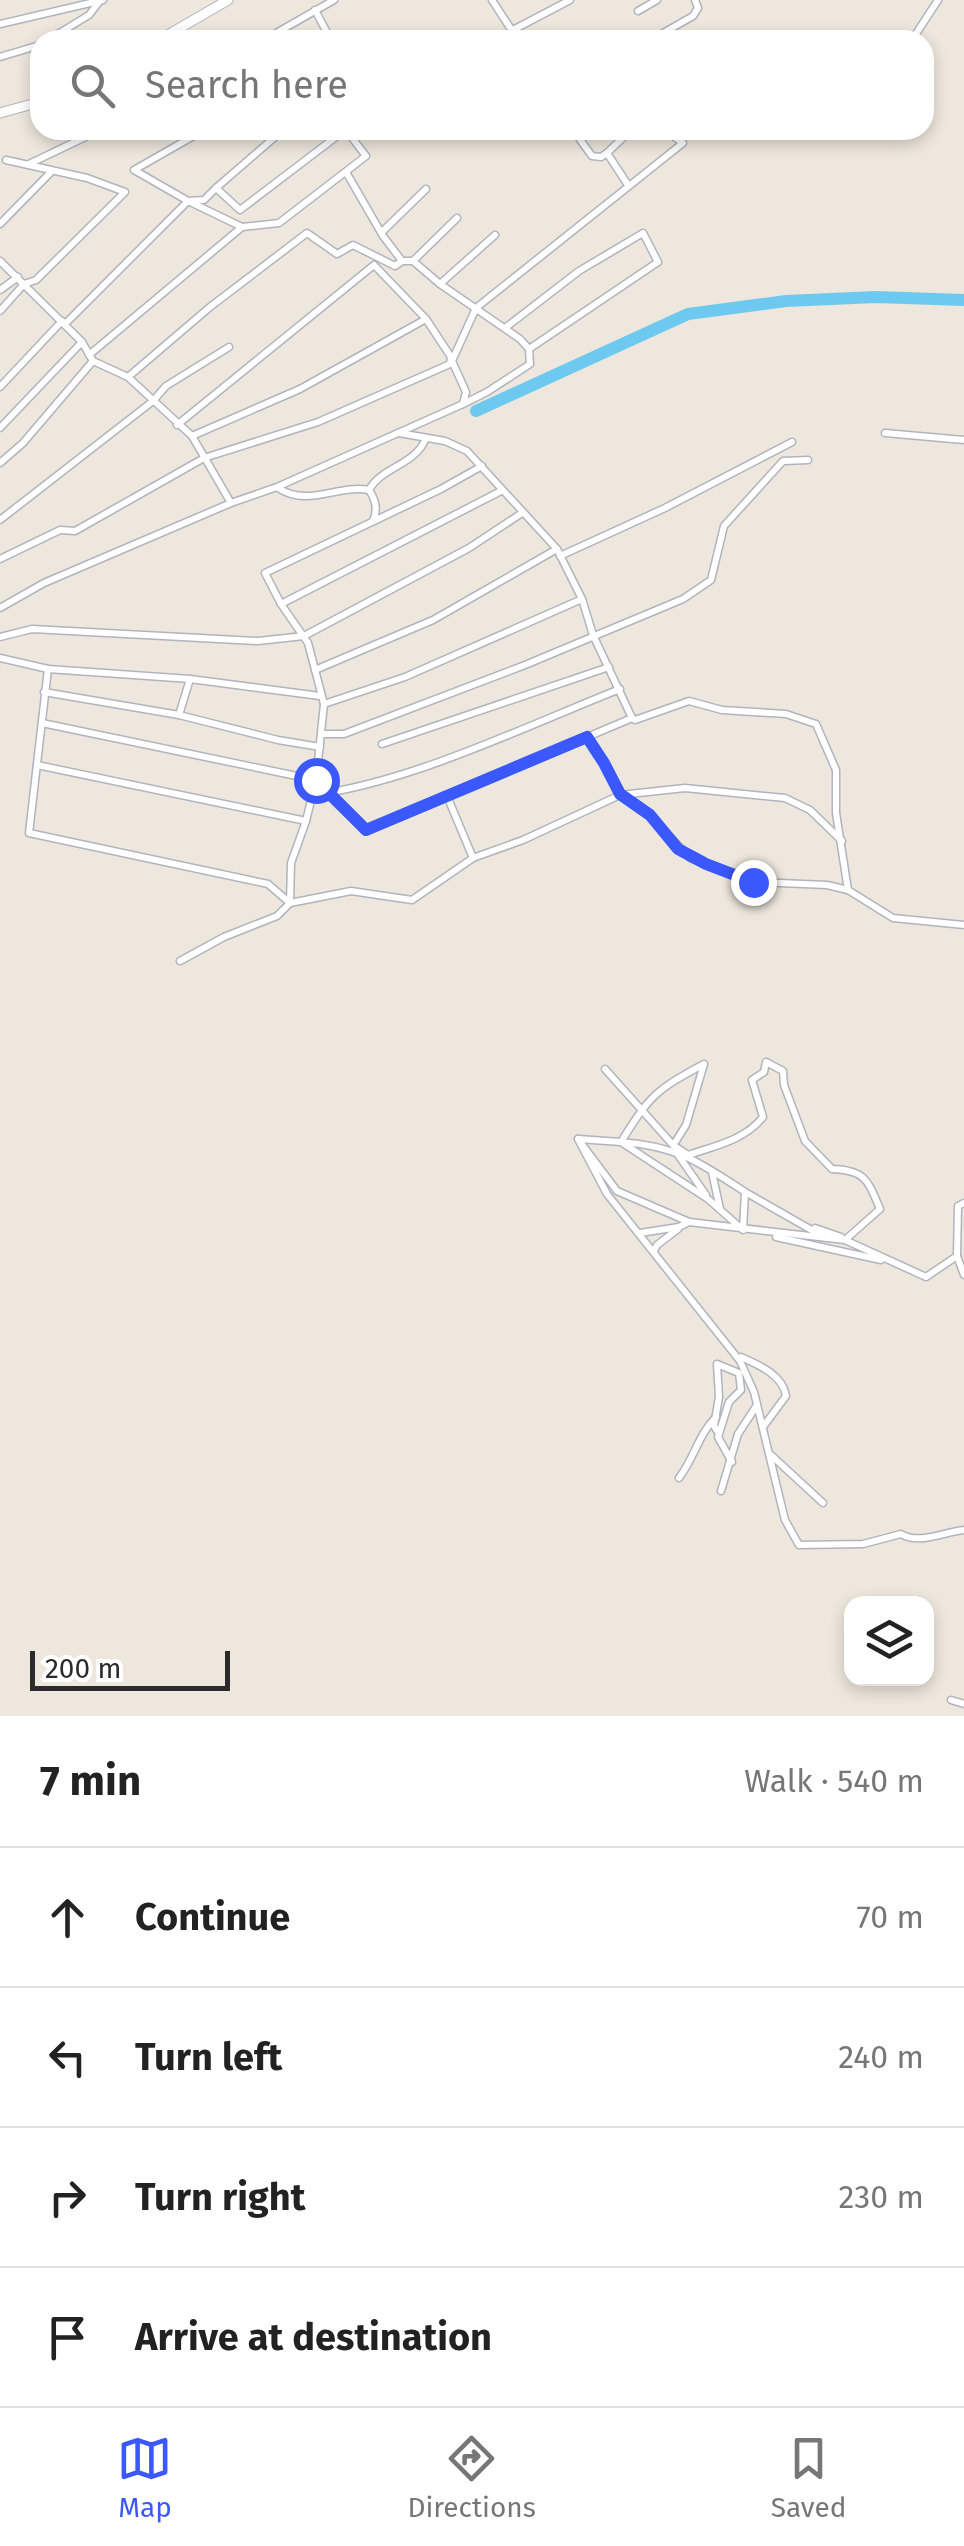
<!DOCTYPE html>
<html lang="en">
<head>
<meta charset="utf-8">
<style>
  :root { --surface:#fff; --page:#f6f6f6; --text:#222; --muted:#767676; --line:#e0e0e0; --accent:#3a58fc }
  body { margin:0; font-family:"Fira Sans",sans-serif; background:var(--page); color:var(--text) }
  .controls { position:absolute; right:30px; bottom:30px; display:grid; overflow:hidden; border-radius:20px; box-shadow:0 5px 15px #0003 }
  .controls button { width:90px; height:90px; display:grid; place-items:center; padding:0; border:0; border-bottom:2px solid var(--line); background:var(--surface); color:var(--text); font:50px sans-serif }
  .scale { position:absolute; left:30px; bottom:25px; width:200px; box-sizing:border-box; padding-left:10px; border:5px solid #2b2b2b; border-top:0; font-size:28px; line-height:35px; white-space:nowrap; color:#2b2b2b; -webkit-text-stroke:8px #fff; paint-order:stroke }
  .stop { position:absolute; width:30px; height:30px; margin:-22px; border:8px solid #3a58fc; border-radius:50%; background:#fff }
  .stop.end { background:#3a58fc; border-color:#fff; box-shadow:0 2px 10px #0008 }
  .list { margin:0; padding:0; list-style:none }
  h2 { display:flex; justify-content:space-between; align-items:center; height:130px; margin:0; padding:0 40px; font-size:42px }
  h2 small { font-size:32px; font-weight:400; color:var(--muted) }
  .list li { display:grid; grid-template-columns:65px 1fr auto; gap:30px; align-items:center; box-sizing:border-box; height:140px; padding:0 40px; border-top:2px solid var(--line) }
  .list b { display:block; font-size:38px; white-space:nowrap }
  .list em { font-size:32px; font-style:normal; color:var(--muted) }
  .icon { flex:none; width:55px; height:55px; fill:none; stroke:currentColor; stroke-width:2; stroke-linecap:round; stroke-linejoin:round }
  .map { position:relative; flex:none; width:964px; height:1716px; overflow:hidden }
  .search { position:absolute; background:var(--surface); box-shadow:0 5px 15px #0003; left:30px; right:30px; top:30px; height:110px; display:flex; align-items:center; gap:25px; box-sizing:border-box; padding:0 35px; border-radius:30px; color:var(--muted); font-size:38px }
  .sheet { height:690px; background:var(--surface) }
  nav { display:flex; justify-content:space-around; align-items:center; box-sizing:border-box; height:140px; border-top:2px solid var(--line); background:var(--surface); font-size:28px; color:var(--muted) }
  nav a { display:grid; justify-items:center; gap:5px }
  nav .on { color:var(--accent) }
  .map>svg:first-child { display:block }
</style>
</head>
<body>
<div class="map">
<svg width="964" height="1716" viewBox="0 0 964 1716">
  <rect width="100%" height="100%" fill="#ede7dd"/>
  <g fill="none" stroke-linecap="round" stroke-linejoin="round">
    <path stroke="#6ec9f0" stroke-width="12" d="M476,411L688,314L786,301L876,297L964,300"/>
    <g stroke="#b1b3bf" stroke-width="9">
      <g id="street">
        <path d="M492,0L518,40"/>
        <path d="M315,10L331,40"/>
        <path d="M638,11L657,0"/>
        <path d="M0,24L103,0"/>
        <path d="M511,31L570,0"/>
        <path d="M48,40L89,15L99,2"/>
        <path d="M264,40L334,0"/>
        <path d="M651,40L693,16L698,8L695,0"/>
        <path d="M912,40L938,0"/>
        <path d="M0,57L40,45"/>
        <path d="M204,130L134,170L188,201L204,200L216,188L240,210L345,130"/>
        <path d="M573,130L592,156L601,157L607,153"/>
        <path d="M29,164L100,130"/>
        <path d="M346,172L383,236L402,261H413L457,218"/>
        <path d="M628,185L607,153L631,130"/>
        <path d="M216,188L283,130"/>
        <path d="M0,224L51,172"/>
        <path d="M382,232L426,189"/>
        <path d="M0,261L82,342L93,361L128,377L192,436L231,503"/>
        <path d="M413,261L440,284L495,235"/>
        <path d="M440,284L520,339L529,349L658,262L643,233L579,271L505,328"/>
        <path d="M0,290L18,277"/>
        <path d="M0,311L24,284L36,280L125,192L87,178L6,160"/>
        <path d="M65,324L188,201L242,227"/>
        <path d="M89,355L242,227L279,223L366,156L346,130"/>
        <path d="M128,377L210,307L307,233L337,254L353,245L395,266L402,261"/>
        <path d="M0,387L62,321"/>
        <path d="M463,404L487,392L530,364L529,349"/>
        <path d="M0,428L82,342"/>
        <path d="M399,433L445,441L467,451L557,549L582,599L593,635L632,718"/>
        <path d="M885,433L964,440"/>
        <path d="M192,436L300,389L426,319"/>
        <path d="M0,463L23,443L93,361"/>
        <path d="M278,488C309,508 337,484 369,490C376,500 378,510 373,521"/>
        <path d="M369,490C381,467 416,465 426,438"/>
        <path d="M0,520L153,401L166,386L229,347"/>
        <path d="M560,556L665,508L792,442"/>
        <path d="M0,559L60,530L75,531L204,458L318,422L450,364L451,357L426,319L374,265L177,425"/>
        <path d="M281,604L501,491"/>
        <path d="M0,608L44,583L231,503L277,487L463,404L466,392L452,361L476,308L683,143L665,130"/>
        <path d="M0,637L32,629L258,641L304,636L469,548L522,513"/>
        <path d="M0,658L48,669L190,679L320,696"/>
        <path d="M48,669L29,833L268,884L290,903L351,891L412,900L473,858L523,840L620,795L685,788L785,798L810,810L842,841"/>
        <path d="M315,670L433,620L557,549"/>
        <path d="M44,692L179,715L278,740L320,747"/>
        <path d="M324,704L405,677L582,599"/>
        <path d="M179,715L190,679"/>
        <path d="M42,723L316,780L326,793C422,777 529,725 620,689"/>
        <path d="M322,734H344L525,665L683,599L711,580L724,526L783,461L808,460"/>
        <path d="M587,737L604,763L620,795L650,815L690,858L753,882L827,885L848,890"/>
        <path d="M382,744L609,667"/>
        <path d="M37,765L306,821"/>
        <path d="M326,793L366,831L632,718L635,720L689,701L722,710L786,714L816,724L836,770V813L848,890L893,918L964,925"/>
        <path d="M447,796L473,858"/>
        <path d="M180,961L224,937L277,916L290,903L291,863L306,821L316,780L324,704L308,643L281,604L265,573L441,489L482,466"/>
        <path d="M605,1069L673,1145L688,1155C715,1146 745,1140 763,1117L752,1080L764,1072L766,1062L783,1071L784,1085L805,1141L832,1169C866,1170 868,1181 880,1209L845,1240L689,1222L617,1191L578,1139L607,1194L740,1361L754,1392L785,1520L799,1545L863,1544L901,1534C919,1545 944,1532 964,1530"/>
        <path d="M578,1139L621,1142C650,1095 656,1090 704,1064L686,1125L676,1141"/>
        <path d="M621,1142C677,1146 699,1162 745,1192L743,1230L708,1199Z"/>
        <path d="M676,1152L706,1195"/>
        <path d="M712,1172L720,1209"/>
        <path d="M745,1192L822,1236"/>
        <path d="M815,1228L841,1237"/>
        <path d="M640,1233L679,1227L689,1222"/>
        <path d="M776,1237L881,1260"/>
        <path d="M845,1240L926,1277L957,1256L958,1206L964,1203"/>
        <path d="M654,1251L657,1245L678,1229"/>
        <path d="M957,1256L964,1275"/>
        <path d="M741,1357C759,1365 783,1375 786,1396L763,1427"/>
        <path d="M719,1434L714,1426L719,1397L717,1364L739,1373L741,1390L729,1402L718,1437L732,1462"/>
        <path d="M771,1455L823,1503"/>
        <path d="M679,1478C695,1457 698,1435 716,1417"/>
        <path d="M721,1491L738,1434L757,1405"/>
        <path d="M951,1700L964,1704"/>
      </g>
    </g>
    <g stroke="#b1b3bf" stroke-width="11">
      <g id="secondary">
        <path d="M159,40L228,0"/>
        <path d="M0,113L40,102"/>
      </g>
    </g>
    <use href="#street" stroke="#fff" stroke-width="6"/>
    <use href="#secondary" stroke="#fff" stroke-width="9"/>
  </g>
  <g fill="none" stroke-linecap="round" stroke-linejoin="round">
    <path stroke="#3a58fc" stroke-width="12" d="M316,780L366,830L587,737L604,763L620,794L650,815L678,849L706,864L753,882"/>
  </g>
</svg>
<div class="controls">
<button><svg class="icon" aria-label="layers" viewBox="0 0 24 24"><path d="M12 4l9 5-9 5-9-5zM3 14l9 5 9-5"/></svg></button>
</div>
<div class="scale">200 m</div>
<div class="stop" style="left:316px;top:780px"></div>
<div class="stop end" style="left:753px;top:882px"></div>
<div class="search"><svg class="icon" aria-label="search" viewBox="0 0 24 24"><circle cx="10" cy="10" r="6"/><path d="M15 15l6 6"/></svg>Search here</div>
</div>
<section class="sheet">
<h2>7 min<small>Walk · 540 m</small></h2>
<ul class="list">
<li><svg class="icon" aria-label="ahead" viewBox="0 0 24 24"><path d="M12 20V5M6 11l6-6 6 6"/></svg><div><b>Continue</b></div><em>70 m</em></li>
<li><svg class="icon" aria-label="left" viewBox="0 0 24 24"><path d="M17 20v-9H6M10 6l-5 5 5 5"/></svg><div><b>Turn left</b></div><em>240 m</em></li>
<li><svg class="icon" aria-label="right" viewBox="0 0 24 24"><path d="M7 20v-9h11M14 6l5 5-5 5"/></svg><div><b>Turn right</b></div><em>230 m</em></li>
<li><svg class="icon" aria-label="arrive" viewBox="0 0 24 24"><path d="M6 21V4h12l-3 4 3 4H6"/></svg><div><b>Arrive at destination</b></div></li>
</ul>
</section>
<nav>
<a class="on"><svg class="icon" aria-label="map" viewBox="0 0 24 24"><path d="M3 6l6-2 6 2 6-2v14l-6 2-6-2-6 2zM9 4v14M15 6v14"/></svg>Map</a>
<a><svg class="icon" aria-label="directions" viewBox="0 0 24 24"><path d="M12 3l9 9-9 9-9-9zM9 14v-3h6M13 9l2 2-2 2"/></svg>Directions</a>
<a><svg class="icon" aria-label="saved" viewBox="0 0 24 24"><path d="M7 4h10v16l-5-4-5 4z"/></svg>Saved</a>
</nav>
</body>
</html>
